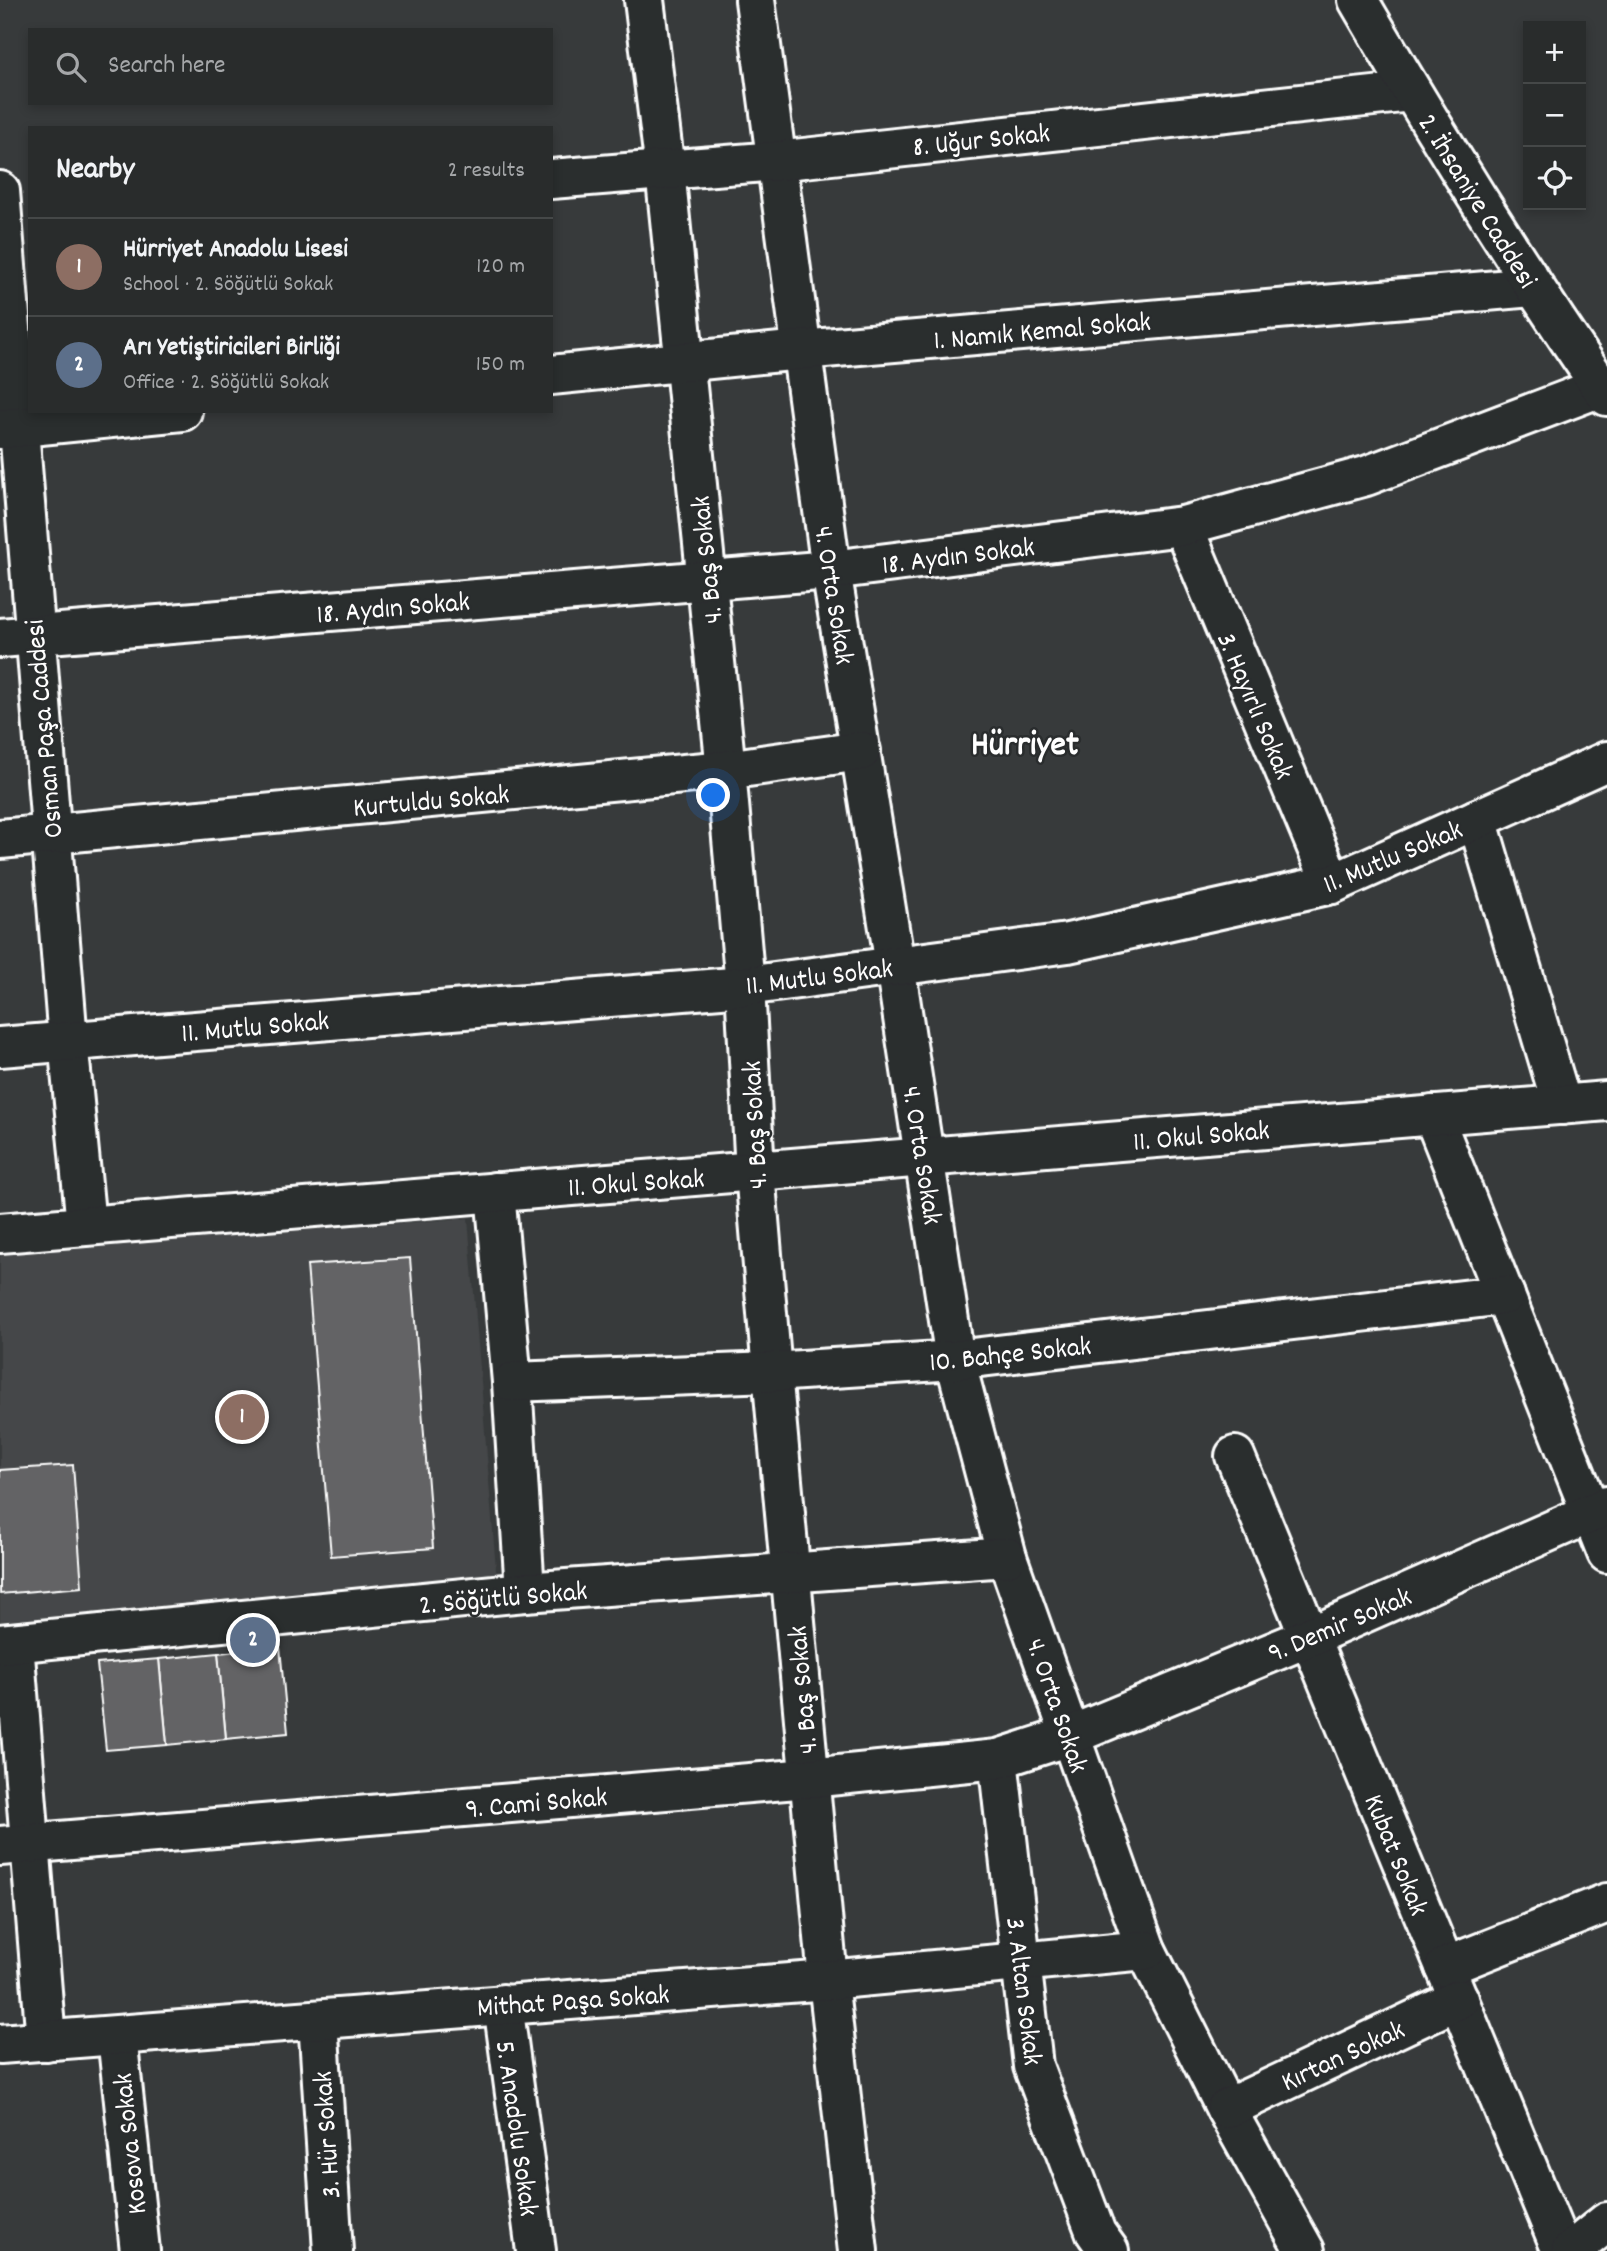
<!DOCTYPE html>
<html lang="en">
<head>
<meta charset="utf-8">
<style>
  :root { --surface:#292c2c; --page:#353838; --text:#f1f3f6; --muted:#a5a7a9; --line:#454848; --accent:#bca0f2 }
  body { margin:0; font-family:Dekko,sans-serif; background:var(--page); color:var(--text) }
  .controls { position:absolute; right:21px; top:21px; display:grid; overflow:hidden; border-radius:0px; box-shadow:0 4px 10px #0003 }
  .controls button { width:63px; height:63px; display:grid; place-items:center; padding:0; border:0; border-bottom:2px solid var(--line); background:var(--surface); color:var(--text); font:35px sans-serif }
  .you { position:absolute; left:714px; top:796px; width:24px; height:24px; margin:-18px; border:5px solid #fff; border-radius:50%; background:#1a73e8; box-shadow:0 0 0 10px #1a73e833 }
  .badge { display:grid; place-items:center; width:46px; height:46px; border-radius:50%; background:var(--accent); color:#fff; font-size:23px; font-weight:700 }
  .pin { position:absolute; translate:-50% -50%; border:4px solid #fff; box-shadow:0 2px 7px #0006 }
  .list { margin:0; padding:0; list-style:none }
  h2 { display:flex; justify-content:space-between; align-items:center; height:91px; margin:0; padding:0 28px; font-size:30px }
  h2 small { font-size:23px; font-weight:400; color:var(--muted) }
  .list li { display:grid; grid-template-columns:46px 1fr auto; gap:21px; align-items:center; box-sizing:border-box; height:98px; padding:0 28px; border-top:2px solid var(--line) }
  .list b { display:block; font-size:26px; white-space:nowrap }
  .list p { margin:0; font-size:23px; white-space:nowrap; color:var(--muted) }
  .list em { font-size:23px; font-style:normal; color:var(--muted) }
  .icon { flex:none; width:38px; height:38px; fill:none; stroke:currentColor; stroke-width:2; stroke-linecap:round; stroke-linejoin:round }
  .map { position:relative; flex:none; width:1607px; height:2251px; overflow:hidden }
  .search { position:absolute; background:var(--surface); box-shadow:0 4px 10px #0003; left:28px; top:28px; width:525px; height:77px; display:flex; align-items:center; gap:18px; box-sizing:border-box; padding:0 24px; border-radius:0px; color:var(--muted); font-size:26px }
  .panel { position:absolute; background:var(--surface); box-shadow:0 4px 10px #0003; left:28px; top:126px; width:525px; height:287px; border-radius:0px }
  .map>svg:first-child { display:block }
</style>
</head>
<body>
<div class="map">
<svg width="1607" height="2251" viewBox="0 0 1607 2251">
  <rect width="100%" height="100%" fill="#373a3b"/>
  <filter id="ink" filterUnits="userSpaceOnUse"><feTurbulence type="fractalNoise" baseFrequency=".0143" numOctaves="2"/><feDisplacementMap in="SourceGraphic" scale="14" xChannelSelector="R" yChannelSelector="G"/><feConvolveMatrix kernelMatrix="1 2 1 2 8 2 1 2 1" color-interpolation-filters="sRGB"/></filter>
  <g filter="url(#ink)">
    <path fill="#444748" d="M468,1218L497,1582L0,1621V1252Z"/>
    <g fill="#636465" stroke="#fff" stroke-width="2">
      <path d="M410,1258L433,1548L331,1556L307,1265Z"/>
      <path d="M73,1465L82,1587L0,1594V1470Z"/>
      <path d="M280,1647L288,1733L226,1739L218,1653Z"/>
      <path d="M218,1653L226,1739L167,1745L159,1659Z"/>
      <path d="M159,1659L167,1745L106,1750L97,1664Z"/>
    </g>
    <g fill="none" stroke-linecap="round" stroke-linejoin="round">
      <g stroke="#fff" stroke-width="44">
        <g id="minor">
          <path d="M644,0L665,170L726,770L745,986L755,1172L772,1372L828,1980L858,2251"/>
          <path d="M755,0L831,570L895,965L955,1360L1007,1557L1146,1950L1226,2109L1305,2251"/>
          <path d="M551,179L776,161L1411,92"/>
          <path d="M0,191L68,1041L86,1225"/>
          <path d="M551,375L801,350L1533,287"/>
          <path d="M0,429L182,411"/>
          <path d="M1183,526L1332,884"/>
          <path d="M0,638L831,570L1183,526L1366,476L1601,387"/>
          <path d="M1477,819L1562,1105"/>
          <path d="M0,839L726,770L861,751"/>
          <path d="M0,1047L745,986L1068,943L1332,884L1607,761"/>
          <path d="M1433,1115L1607,1553"/>
          <path d="M495,1192L512,1382L525,1592"/>
          <path d="M0,1233L1607,1101"/>
          <path d="M512,1382L772,1372L955,1360L1505,1295"/>
          <path d="M1235,1456L1562,2251"/>
          <path d="M14,1643L46,2041"/>
          <path d="M0,1644L525,1592L1007,1557"/>
          <path d="M998,1759L1033,2066L1096,2233L1109,2251"/>
          <path d="M0,1846L809,1778L998,1759L1069,1736L1309,1637L1607,1506"/>
          <path d="M1445,1967L1607,1903"/>
          <path d="M503,2004L536,2251"/>
          <path d="M318,2020L333,2251"/>
          <path d="M117,2036L140,2251"/>
          <path d="M0,2044L828,1980L1146,1950"/>
          <path d="M1226,2109L1459,1999"/>
          <path d="M1571,2251L1607,2222"/>
        </g>
      </g>
      <g stroke="#fff" stroke-width="44">
        <path id="tertiary" d="M1358,0C1436,135 1519,267 1607,396"/>
      </g>
      <use href="#minor" stroke="#2a2d2e" stroke-width="38"/>
      <use href="#tertiary" stroke="#2a2d2e" stroke-width="38"/>
    </g>
  </g>
  <g text-anchor="middle" stroke-width="5" stroke-linejoin="round" paint-order="stroke">
    <g font-size="28" fill="#fff" stroke="#2a2d2e">
      <text transform="translate(981 138) rotate(-6)" y="10">8. Uğur Sokak</text>
      <text transform="translate(1479 200) rotate(58)" y="10">2. İhsaniye Caddesi</text>
      <text transform="translate(1042 329) rotate(-5)" y="10">1. Namık Kemal Sokak</text>
      <text transform="translate(958 554) rotate(-7)" y="10">18. Aydın Sokak</text>
      <text transform="translate(705 560) rotate(-96)" y="10">4. Baş Sokak</text>
      <text transform="translate(836 595) rotate(81)" y="10">4. Orta Sokak</text>
      <text transform="translate(393 606) rotate(-5)" y="10">18. Aydın Sokak</text>
      <text transform="translate(1257 705) rotate(67)" y="10">3. Hayırlı Sokak</text>
      <text transform="translate(42 729) rotate(-95)" y="10">Osman Paşa Caddesi</text>
      <text transform="translate(431 799) rotate(-5)" y="10">Kurtuldu Sokak</text>
      <text transform="translate(1392 855) rotate(-23)" y="10">11. Mutlu Sokak</text>
      <text transform="translate(819 975) rotate(-7)" y="10">11. Mutlu Sokak</text>
      <text transform="translate(255 1025) rotate(-5)" y="10">11. Mutlu Sokak</text>
      <text transform="translate(753 1125) rotate(-93)" y="10">4. Baş Sokak</text>
      <text transform="translate(1201 1134) rotate(-5)" y="10">11. Okul Sokak</text>
      <text transform="translate(924 1155) rotate(81)" y="10">4. Orta Sokak</text>
      <text transform="translate(636 1181) rotate(-4)" y="10">11. Okul Sokak</text>
      <text transform="translate(1010 1352) rotate(-6)" y="10">10. Bahçe Sokak</text>
      <text transform="translate(503 1596) rotate(-5)" y="10">2. Söğütlü Sokak</text>
      <text transform="translate(1339 1623) rotate(-23)" y="10">9. Demir Sokak</text>
      <text transform="translate(801 1690) rotate(-95)" y="10">4. Baş Sokak</text>
      <text transform="translate(1059 1705) rotate(71)" y="10">4. Orta Sokak</text>
      <text transform="translate(536 1801) rotate(-5)" y="10">9. Cami Sokak</text>
      <text transform="translate(1398 1854) rotate(68)" y="10">Kubat Sokak</text>
      <text transform="translate(1026 1991) rotate(83)" y="10">3. Altan Sokak</text>
      <text transform="translate(573 1999) rotate(-4)" y="10">Mithat Paşa Sokak</text>
      <text transform="translate(1342 2054) rotate(-25)" y="10">Kırtan Sokak</text>
      <text transform="translate(519 2128) rotate(82)" y="10">5. Anadolu Sokak</text>
      <text transform="translate(325 2135) rotate(-94)" y="10">3. Hür Sokak</text>
      <text transform="translate(128 2144) rotate(-96)" y="10">Kosova Sokak</text>
    </g>
    <g font-size="35" font-weight="bold" fill="#fff" stroke="#2a2d2e">
      <text x="1025" y="754">Hürriyet</text>
    </g>
  </g>
</svg>
<div class="controls">
<button>+</button>
<button>−</button>
<button><svg class="icon" aria-label="locate" viewBox="0 0 24 24"><circle cx="12" cy="12" r="6"/><path d="M12 2v4M12 18v4M2 12h4M18 12h4"/></svg></button>
</div>
<div class="you"></div>
<div class="pin badge" style="left:242px;top:1417px;background:#8d6e63">1</div>
<div class="pin badge" style="left:253px;top:1640px;background:#5c6f8a">2</div>
<div class="search"><svg class="icon" aria-label="search" viewBox="0 0 24 24"><circle cx="10" cy="10" r="6"/><path d="M15 15l6 6"/></svg>Search here</div>
<section class="panel">
<h2>Nearby<small>2 results</small></h2>
<ul class="list">
<li><span class="badge" style="background:#8d6e63">1</span><div><b>Hürriyet Anadolu Lisesi</b><p>School · 2. Söğütlü Sokak</p></div><em>120 m</em></li>
<li><span class="badge" style="background:#5c6f8a">2</span><div><b>Arı Yetiştiricileri Birliği</b><p>Office · 2. Söğütlü Sokak</p></div><em>150 m</em></li>
</ul>
</section>
</div>
</body>
</html>
